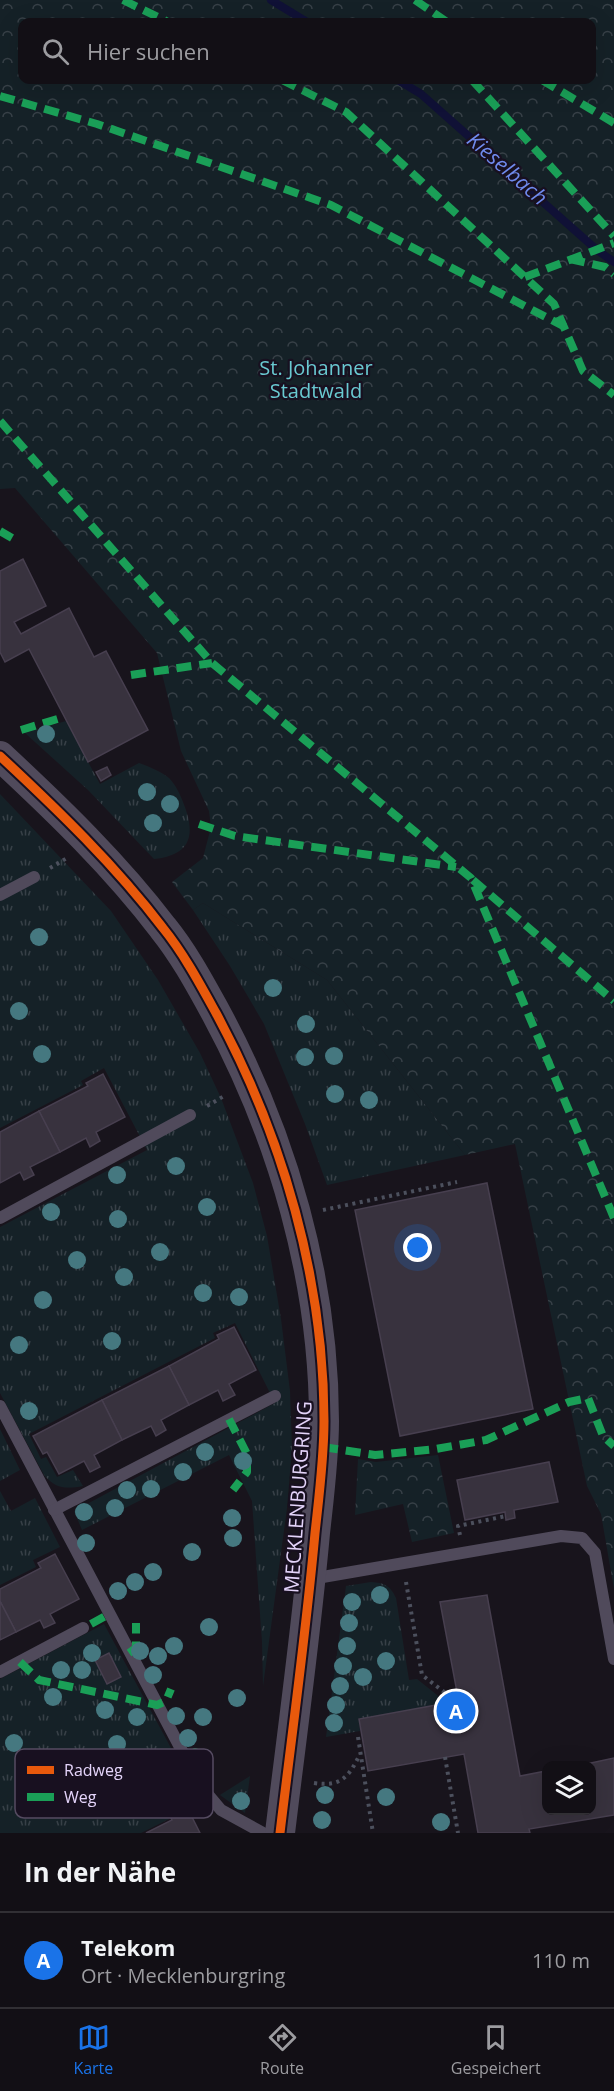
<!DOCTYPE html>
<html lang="de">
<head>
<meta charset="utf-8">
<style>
  :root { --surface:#120f15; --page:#1b181e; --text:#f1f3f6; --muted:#9c9ca0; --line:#312f34; --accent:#1a73e8 }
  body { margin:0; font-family:"Open Sans",sans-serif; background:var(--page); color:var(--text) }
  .controls { position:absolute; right:18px; bottom:18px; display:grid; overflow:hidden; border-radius:12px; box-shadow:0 6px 24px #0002 }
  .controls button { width:54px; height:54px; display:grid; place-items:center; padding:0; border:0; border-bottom:2px solid var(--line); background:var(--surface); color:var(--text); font:30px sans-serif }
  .you { position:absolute; left:418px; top:1248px; width:21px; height:21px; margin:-15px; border:4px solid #fff; border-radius:50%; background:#1a73e8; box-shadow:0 0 0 9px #1a73e833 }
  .badge { display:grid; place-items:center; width:39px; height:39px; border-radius:50%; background:var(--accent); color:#fff; font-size:20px; font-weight:700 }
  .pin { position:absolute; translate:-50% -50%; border:3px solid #fff; box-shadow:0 2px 6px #0006 }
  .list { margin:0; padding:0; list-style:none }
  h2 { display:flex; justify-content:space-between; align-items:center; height:78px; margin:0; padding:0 24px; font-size:26px }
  h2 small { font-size:20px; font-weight:400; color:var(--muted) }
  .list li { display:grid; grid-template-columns:39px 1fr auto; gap:18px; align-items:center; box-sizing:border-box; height:96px; padding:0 24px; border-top:2px solid var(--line) }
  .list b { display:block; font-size:22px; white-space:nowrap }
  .list p { margin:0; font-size:20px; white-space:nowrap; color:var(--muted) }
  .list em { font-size:20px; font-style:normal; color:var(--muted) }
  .icon { flex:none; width:33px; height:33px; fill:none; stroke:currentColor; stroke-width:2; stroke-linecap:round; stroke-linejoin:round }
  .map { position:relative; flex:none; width:614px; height:1833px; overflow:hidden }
  .search { position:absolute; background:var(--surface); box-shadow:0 6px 24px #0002; left:18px; right:18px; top:18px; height:66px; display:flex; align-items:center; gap:15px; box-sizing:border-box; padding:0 21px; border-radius:12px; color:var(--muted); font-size:22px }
  .sheet { height:174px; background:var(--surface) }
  nav { display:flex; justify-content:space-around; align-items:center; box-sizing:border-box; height:84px; border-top:2px solid var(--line); background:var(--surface); font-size:16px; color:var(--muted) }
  nav a { display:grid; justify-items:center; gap:3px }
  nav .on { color:var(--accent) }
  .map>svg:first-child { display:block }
</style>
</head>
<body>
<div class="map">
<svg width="614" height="1833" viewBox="0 0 614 1833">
  <defs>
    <pattern id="grass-tufts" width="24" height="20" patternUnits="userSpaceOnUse" patternTransform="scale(1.5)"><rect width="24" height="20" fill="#152127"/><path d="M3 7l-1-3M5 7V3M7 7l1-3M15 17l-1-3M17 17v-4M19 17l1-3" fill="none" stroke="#374047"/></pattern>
    <pattern id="forest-crowns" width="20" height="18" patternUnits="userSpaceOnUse" patternTransform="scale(1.5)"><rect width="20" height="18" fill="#152127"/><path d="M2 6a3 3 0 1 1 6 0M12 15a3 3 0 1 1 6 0" fill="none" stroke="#374047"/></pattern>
  </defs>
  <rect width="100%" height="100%" fill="#18141c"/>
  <g fill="url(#grass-tufts)">
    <path d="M66,721L100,784L139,763C150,767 160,771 169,778C175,784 180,794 183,802C196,834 192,855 154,859L88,790L25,733Z"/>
    <path d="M0,794L111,911L158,980L200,1053L221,1098L253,1183L267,1236L281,1319L290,1391L292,1448L287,1508L263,1686L262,1642L252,1501L229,1455L82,1530L74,1511L275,1403L235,1323L213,1333L215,1338L29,1434L41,1459L46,1457L57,1477L73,1470L83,1486C66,1489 56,1489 44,1475L0,1393V1227L147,1150L104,1068L81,1081L83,1085L0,1128Z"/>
    <path d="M203,903L327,980L465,1155L327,1185L305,1124L264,1024L230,966L193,910Z"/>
    <path d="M0,1429L20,1470L0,1481Z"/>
    <path d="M0,1491L11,1511L35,1498L60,1547L33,1560L36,1567L0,1585Z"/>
    <path d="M371,1582C384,1583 390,1585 396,1598L409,1680L417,1679L447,1703L359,1719L360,1731L326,1737L346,1586Z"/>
    <path d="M104,1624L198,1798L167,1815L169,1819L141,1833H0V1679Z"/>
    <path d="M250,1776L245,1813L220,1795Z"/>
  </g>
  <g fill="url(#forest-crowns)" fill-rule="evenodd">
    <path d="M0,0H614V1589L601,1514L587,1486L515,1144L465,1155L327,980L203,903L193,910L172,882L203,858L211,827L209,811L181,751L157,653L15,488L0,489ZM22,22H592V80H22Z"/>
    <path d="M438,1455L454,1533L412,1542L403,1504L355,1515L358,1459L376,1462Z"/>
  </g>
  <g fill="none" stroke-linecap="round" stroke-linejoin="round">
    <g stroke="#101136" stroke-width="8">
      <path d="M271,0L307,22"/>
      <path d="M398,80L421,94L597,250L614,262"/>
    </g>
  </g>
  <g fill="#38323e" stroke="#473f4f" stroke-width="1.5">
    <path d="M23,559L46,606L14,622L21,634L69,608L94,657L106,651L148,730L88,762L29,649L5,662L0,652V571Z"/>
    <path d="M107,767L111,775L101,781L96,772Z"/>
    <path d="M103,1074L125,1117L96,1132L100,1141L90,1147L86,1138L60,1152L39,1111L88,1086L86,1083Z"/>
    <path d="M39,1111L60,1152L30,1167L34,1175L24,1180L20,1172L0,1183V1132Z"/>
    <path d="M487,1183L533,1409L400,1436L355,1210Z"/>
    <path d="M234,1327L256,1370L229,1384L235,1395L223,1401L218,1390L189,1405L169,1366L219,1339L217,1335Z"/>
    <path d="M169,1366L189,1405L161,1420L166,1430L156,1436L151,1426L122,1440L102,1400Z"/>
    <path d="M102,1400L122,1440L94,1455L100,1467L90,1472L84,1461L59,1474L47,1452L43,1454L33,1436Z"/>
    <path d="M549,1462L558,1502L514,1510L515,1518L506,1520L505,1512L465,1520L457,1480Z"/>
    <path d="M55,1554L79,1599L50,1614L55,1623L44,1628L40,1620L16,1632L0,1601V1589L41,1568L38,1563Z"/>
    <path d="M487,1595L520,1776L546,1771V1810H592V1766H577L614,1758V1815L529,1829L530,1833H478L464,1754L368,1771L359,1719L447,1703L457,1692L440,1602Z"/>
    <path d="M0,1601L16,1632L0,1640Z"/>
    <path d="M109,1653L121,1677L107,1684L95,1660Z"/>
    <path d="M187,1807L200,1833H146L172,1820L170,1816Z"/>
  </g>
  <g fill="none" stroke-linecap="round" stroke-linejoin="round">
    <g stroke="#4c505d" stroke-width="4" stroke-dasharray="3 4.5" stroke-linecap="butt">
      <path d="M50,868L67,858"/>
      <path d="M207,1106L224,1096"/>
      <path d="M323,1210L457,1182"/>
      <path d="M460,1535L458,1526L506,1516"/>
      <path d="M406,1582L422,1675L452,1698"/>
      <path d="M358,1737L373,1833"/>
      <path d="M445,1757L458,1833"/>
      <path d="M314,1783C341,1787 349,1777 360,1754"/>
    </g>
    <g stroke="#504a5b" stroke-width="12">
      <path d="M0,895L34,877"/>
      <path d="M0,1218L190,1115"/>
      <path d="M0,1406L200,1785L221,1810L263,1833"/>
      <path d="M54,1510L275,1396"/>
      <path d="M311,1579L561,1536L582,1538L595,1553L614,1659"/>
      <path d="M0,1672L83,1628"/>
    </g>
    <path stroke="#504a5b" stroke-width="30" d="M0,756C58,810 115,865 163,928C184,954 200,984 216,1013C283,1137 324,1280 324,1421C324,1458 319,1496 315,1533C306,1633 292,1733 280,1833"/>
    <g stroke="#1a9f57" stroke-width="8" stroke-dasharray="15 8" stroke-linecap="butt">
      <path d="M123,0L168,22"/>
      <path d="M415,0L447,22"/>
      <path d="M282,80L346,112L554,304L583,371L614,395"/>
      <path d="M472,80L614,236"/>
      <path d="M542,80L614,123"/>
      <path d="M0,96L97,124L331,205L565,327"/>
      <path d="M570,259L605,267L614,274"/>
      <path d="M525,277L614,243"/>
      <path d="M0,421L212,663L471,878L614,1218"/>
      <path d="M0,531L12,538"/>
      <path d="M131,675L212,663"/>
      <path d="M21,730L64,717"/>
      <path d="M199,824L235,836L456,867"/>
      <path d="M473,880L614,1001"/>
      <path d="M229,1419L247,1454V1472L233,1490"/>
      <path d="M323,1447L375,1455L436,1449L486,1440L569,1402L588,1398L603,1436L614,1446"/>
      <path d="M91,1624L109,1614"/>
      <path d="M129,1653L136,1648V1623"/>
      <path d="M20,1662L39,1680L157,1705L166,1701L171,1689"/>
      <path d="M186,1757L195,1752L207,1756"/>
    </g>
    <g stroke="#181020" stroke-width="13">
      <path id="cycleway" d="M0,756C58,810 115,865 163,928C184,954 200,984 216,1013C283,1137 324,1280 324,1421C324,1458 319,1496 315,1533C306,1633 292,1733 280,1833"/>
    </g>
    <use href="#cycleway" stroke="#e8590c" stroke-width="9"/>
  </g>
  <g fill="#457880">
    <circle cx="46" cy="734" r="9"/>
    <circle cx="147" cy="792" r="9"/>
    <circle cx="170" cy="804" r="9"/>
    <circle cx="153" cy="823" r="9"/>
    <circle cx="39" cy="937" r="9"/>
    <circle cx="273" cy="988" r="9"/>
    <circle cx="19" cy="1011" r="9"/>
    <circle cx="306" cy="1024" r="9"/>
    <circle cx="42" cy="1054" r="9"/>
    <circle cx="334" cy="1056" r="9"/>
    <circle cx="305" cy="1057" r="9"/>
    <circle cx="335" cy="1094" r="9"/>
    <circle cx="369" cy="1100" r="9"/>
    <circle cx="176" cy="1166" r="9"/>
    <circle cx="117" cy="1175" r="9"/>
    <circle cx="207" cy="1207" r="9"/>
    <circle cx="51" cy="1212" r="9"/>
    <circle cx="118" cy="1219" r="9"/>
    <circle cx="160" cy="1252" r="9"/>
    <circle cx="77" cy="1260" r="9"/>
    <circle cx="124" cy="1277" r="9"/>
    <circle cx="203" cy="1293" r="9"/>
    <circle cx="239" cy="1297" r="9"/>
    <circle cx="43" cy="1300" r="9"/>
    <circle cx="112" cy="1341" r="9"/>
    <circle cx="19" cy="1345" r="9"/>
    <circle cx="29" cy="1411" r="9"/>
    <circle cx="205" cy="1452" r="9"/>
    <circle cx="243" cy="1461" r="9"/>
    <circle cx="183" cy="1472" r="9"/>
    <circle cx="151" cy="1489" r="9"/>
    <circle cx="127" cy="1490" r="9"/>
    <circle cx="115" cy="1508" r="9"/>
    <circle cx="84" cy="1512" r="9"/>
    <circle cx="232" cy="1518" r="9"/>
    <circle cx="233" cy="1538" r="9"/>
    <circle cx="86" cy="1543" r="9"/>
    <circle cx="192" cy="1552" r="9"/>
    <circle cx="153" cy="1572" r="9"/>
    <circle cx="135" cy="1582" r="9"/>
    <circle cx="118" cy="1591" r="9"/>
    <circle cx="380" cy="1595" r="9"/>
    <circle cx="352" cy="1602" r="9"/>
    <circle cx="349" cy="1623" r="9"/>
    <circle cx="209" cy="1627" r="9"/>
    <circle cx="174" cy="1646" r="9"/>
    <circle cx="347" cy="1646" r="9"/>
    <circle cx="140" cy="1651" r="9"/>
    <circle cx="92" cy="1653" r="9"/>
    <circle cx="158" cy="1656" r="9"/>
    <circle cx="386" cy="1661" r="9"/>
    <circle cx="343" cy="1666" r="9"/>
    <circle cx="61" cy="1670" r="9"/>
    <circle cx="82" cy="1670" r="9"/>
    <circle cx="153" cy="1675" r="9"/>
    <circle cx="363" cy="1677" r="9"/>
    <circle cx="340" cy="1686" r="9"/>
    <circle cx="53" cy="1697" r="9"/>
    <circle cx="237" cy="1698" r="9"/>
    <circle cx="336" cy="1705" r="9"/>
    <circle cx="105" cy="1710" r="9"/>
    <circle cx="176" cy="1716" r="9"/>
    <circle cx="137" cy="1717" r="9"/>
    <circle cx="203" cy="1717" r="9"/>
    <circle cx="334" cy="1723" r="9"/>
    <circle cx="188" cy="1738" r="9"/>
    <circle cx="14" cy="1743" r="9"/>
    <circle cx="117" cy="1744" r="9"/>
    <circle cx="325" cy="1795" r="9"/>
    <circle cx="386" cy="1797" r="9"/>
    <circle cx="241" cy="1801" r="9"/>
    <circle cx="322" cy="1820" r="9"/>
    <circle cx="441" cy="1822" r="9"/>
  </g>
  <g text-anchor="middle" stroke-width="4.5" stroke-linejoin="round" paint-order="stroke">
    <g font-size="20" fill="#69c9d1" stroke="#181020">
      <text x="316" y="375">St. Johanner<tspan x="316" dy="23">Stadtwald</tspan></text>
    </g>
    <g font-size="20" fill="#e4d4fa" stroke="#181020">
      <text transform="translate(298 1497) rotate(-86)" y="7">MECKLENBURGRING</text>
    </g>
    <g font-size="21" font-style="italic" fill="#6f8aed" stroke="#181020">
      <text transform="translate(507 169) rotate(41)" y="7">Kieselbach</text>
    </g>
  </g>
  <rect x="15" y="1749" width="198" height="69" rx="9" fill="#181020" stroke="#554b61" stroke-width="1.5"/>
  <rect x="27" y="1766" width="27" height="8" fill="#e8590c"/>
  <rect x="27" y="1793" width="27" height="8" fill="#1a9f57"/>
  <g font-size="16" fill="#e4d4fa">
    <text x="64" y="1776">Radweg</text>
    <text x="64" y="1803">Weg</text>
  </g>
</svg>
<div class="controls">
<button><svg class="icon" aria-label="layers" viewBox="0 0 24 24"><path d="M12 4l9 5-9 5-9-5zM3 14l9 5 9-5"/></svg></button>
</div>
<div class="you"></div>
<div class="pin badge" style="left:456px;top:1711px">A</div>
<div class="search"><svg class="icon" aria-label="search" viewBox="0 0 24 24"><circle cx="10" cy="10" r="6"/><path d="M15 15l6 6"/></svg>Hier suchen</div>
</div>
<section class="sheet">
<h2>In der Nähe<small></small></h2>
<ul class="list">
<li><span class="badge">A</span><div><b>Telekom</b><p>Ort · Mecklenburgring</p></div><em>110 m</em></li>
</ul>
</section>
<nav>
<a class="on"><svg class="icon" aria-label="map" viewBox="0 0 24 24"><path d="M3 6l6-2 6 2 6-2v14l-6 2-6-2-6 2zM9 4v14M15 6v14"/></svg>Karte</a>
<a><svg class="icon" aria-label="directions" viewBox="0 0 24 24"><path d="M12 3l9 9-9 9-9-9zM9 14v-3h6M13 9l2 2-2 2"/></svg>Route</a>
<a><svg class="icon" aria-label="saved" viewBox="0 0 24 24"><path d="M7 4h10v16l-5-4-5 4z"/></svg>Gespeichert</a>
</nav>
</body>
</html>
